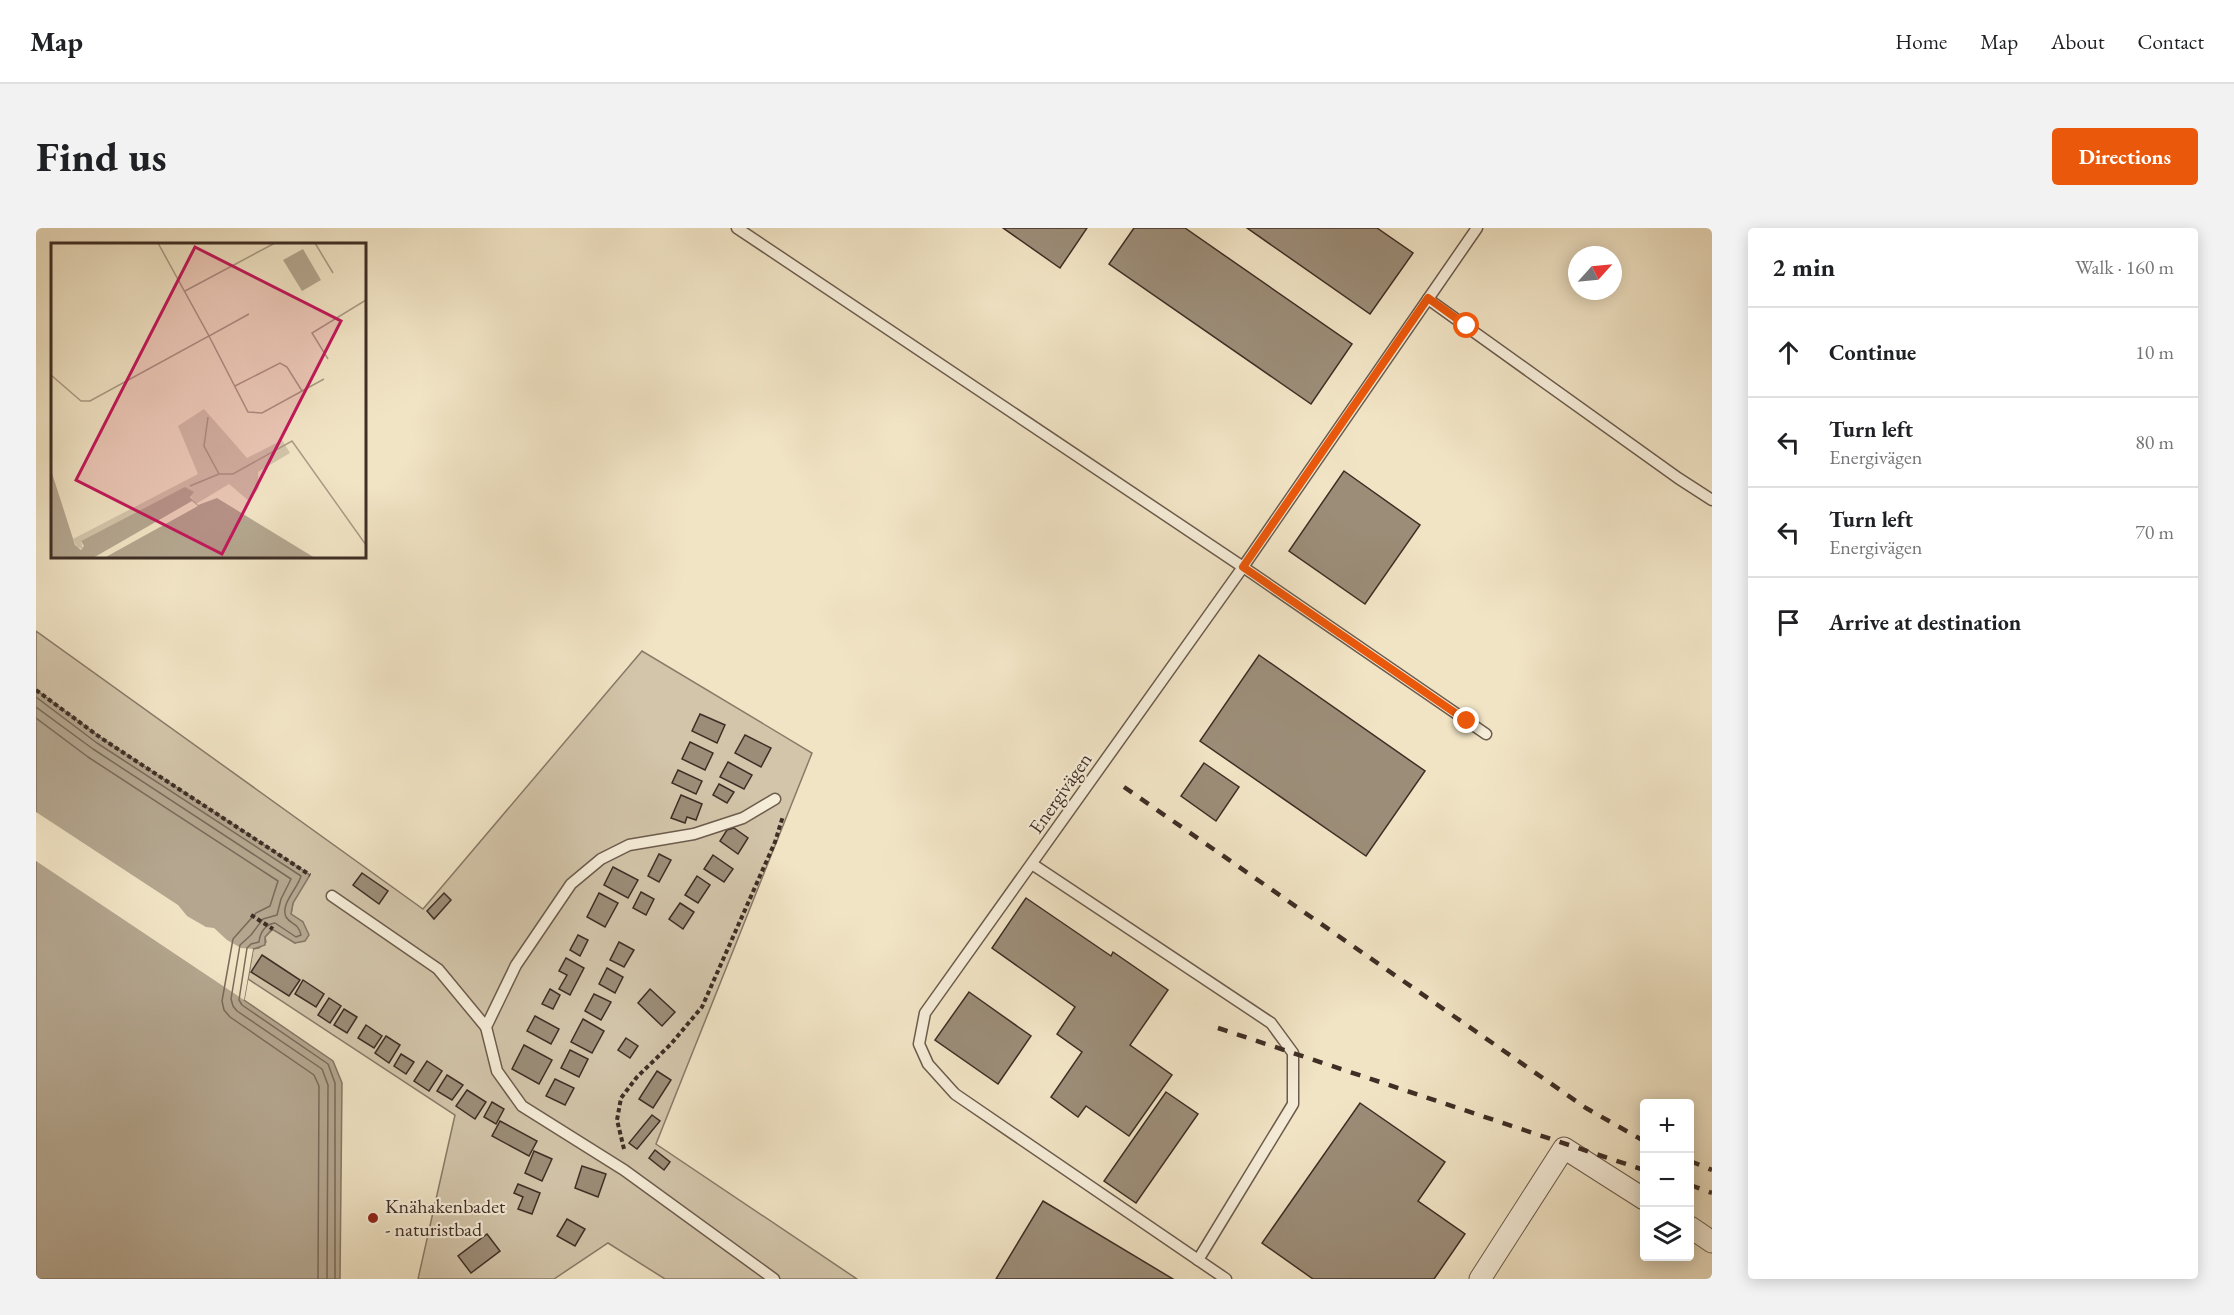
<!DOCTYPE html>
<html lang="en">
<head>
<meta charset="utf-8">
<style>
  :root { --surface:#fff; --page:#f2f2f2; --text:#202124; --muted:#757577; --line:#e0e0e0; --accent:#ea580c }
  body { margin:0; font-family:"EB Garamond",serif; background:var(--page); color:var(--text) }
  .controls { position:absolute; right:18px; bottom:18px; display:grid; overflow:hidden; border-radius:6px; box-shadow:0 3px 15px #0003 }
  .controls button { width:54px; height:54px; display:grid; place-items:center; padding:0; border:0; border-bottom:2px solid var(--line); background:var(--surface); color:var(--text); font:30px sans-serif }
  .compass { position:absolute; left:1532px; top:18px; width:54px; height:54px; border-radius:50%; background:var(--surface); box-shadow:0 3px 15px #0003; rotate:63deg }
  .stop { position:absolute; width:18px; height:18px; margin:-14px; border:4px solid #ea580c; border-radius:50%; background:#fff }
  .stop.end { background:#ea580c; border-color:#fff; box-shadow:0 2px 6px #0008 }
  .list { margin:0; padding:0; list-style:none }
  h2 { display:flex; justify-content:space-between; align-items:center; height:78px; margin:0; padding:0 24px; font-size:26px }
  h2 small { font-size:20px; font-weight:400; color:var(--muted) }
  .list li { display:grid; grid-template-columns:39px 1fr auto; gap:18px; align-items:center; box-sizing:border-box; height:90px; padding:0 24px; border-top:2px solid var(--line) }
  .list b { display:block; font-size:22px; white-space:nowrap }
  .list p { margin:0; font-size:20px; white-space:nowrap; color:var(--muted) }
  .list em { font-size:20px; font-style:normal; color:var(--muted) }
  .icon { flex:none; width:33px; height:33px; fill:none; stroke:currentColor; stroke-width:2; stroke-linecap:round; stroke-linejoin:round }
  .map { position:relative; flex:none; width:1676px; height:1051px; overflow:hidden; border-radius:6px }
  header { display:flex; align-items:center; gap:36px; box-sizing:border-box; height:84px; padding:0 30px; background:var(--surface); border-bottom:2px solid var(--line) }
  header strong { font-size:28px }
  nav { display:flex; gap:33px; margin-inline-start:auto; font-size:21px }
  .intro { display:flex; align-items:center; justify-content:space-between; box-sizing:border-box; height:144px; padding:0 36px }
  h1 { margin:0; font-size:42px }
  .button { padding:15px 27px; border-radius:6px; background:var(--accent); color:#fff; font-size:21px; font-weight:700 }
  main { display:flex; gap:36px; padding:0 36px }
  aside { flex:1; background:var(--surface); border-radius:6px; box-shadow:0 3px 15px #0003 }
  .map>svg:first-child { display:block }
</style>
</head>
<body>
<header>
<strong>Map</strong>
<nav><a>Home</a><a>Map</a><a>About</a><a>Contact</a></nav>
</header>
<div class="intro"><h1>Find us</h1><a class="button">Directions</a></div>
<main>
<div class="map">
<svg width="1676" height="1051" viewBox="0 0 1676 1051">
  <rect width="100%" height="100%" fill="#f1e4c5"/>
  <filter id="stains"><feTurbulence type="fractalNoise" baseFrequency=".00333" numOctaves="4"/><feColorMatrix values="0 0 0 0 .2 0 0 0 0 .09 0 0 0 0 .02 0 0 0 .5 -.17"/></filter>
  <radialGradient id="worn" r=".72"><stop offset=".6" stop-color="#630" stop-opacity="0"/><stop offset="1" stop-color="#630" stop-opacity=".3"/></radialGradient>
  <path fill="#d3c5aa" stroke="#897a68" stroke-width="1.5" d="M0,403L387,681L606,423L776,525L620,916L821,1051H629L572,1015L518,1051H382L419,887L212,751L217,721L223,720L230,714L229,709L237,701L259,715L267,694L255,686L257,675L65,510L0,462Z"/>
  <path fill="#b4a68f" stroke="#857665" stroke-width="1.5" d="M0,462L65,510L274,647L257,675L255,686L267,694L273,707L269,713L259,715L236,701L229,709V717L217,721L208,772L297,833L306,855L304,1051H0Z"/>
  <path fill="#f1e4c5" d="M0,584L142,677L151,688L170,699L178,700L191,712L205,720L217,721L208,772L0,633Z"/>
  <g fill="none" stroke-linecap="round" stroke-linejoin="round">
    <g stroke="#7a6a5a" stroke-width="1.5">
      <path d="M0,469L61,515L265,648C262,660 244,676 250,689C255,697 262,694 265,707L260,709L239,695C229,696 224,705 223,714L215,716L211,720L203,772L206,777L292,836L299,855V1051"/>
      <path d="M0,479L57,521L255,651L245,671L241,687L227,691L215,707L204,717L195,771L197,778L201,783L286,841L292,857L291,1051"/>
      <path d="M0,490L52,529L242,653L234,678L220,685L197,711L186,773L188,782L194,789L278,847L283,858L282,1051"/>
    </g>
  </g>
  <g fill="#9c8d78" stroke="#3f2e25" stroke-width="1.5">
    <path d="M967,0H1051L1024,40Z"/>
    <path d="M1098,0H1149L1316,116L1275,176L1073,36Z"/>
    <path d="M1211,0H1341L1377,25L1334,86Z"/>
    <path d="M1308,243L1384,297L1329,376L1253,323Z"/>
    <path d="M1223,427L1389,543L1330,628L1164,513Z"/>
    <path d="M664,486L689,497L681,515L656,503Z"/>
    <path d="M709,507L735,520L725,539L699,525Z"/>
    <path d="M654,514L677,525L669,542L646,531Z"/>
    <path d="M692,534L716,547L708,561L684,549Z"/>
    <path d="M1168,535L1203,559L1180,593L1145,568Z"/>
    <path d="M642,542L666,553L660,566L636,555Z"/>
    <path d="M683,556L698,564L691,575L677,567Z"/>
    <path d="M645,567L666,576L660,592L651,589L649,595L635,590Z"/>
    <path d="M698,600L712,610L702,626L684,613L691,602Z"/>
    <path d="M623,626L635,632L623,654L612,648Z"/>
    <path d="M677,627L697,641L688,654L668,641Z"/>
    <path d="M577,639L602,652L592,670L568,657Z"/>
    <path d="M326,645L352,663L343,676L317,657Z"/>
    <path d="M661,648L674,657L662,675L649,667Z"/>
    <path d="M605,664L618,671L610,687L597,680Z"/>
    <path d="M408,665L415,672L398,691L391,683Z"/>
    <path d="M563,665L582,675L569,699L551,689Z"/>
    <path d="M990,670L1075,728L1077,724L1132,762L1094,817L1136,847L1093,908L1050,878L1042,889L1015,869L1046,824L1021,806L1039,779L956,720Z"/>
    <path d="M644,675L658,684L647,701L633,691Z"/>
    <path d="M542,707L552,712L544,728L534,722Z"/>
    <path d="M583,714L598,722L588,739L574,732Z"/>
    <path d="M226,727L264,752L253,768L215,744Z"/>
    <path d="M530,730L548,740L534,767L523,761L531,747L523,743Z"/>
    <path d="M571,740L587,749L579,765L563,756Z"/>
    <path d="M267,752L288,766L280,779L259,766Z"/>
    <path d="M514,761L524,767L517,781L506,776Z"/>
    <path d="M614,761L639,784L626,798L602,775Z"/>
    <path d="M933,764L995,808L962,856L899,812Z"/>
    <path d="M558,766L575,774L565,792L549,783Z"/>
    <path d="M293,770L305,778L294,795L282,787Z"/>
    <path d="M308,781L321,789L311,805L298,797Z"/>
    <path d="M499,788L523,801L515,816L491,803Z"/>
    <path d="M547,791L568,803L556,825L535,814Z"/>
    <path d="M330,797L346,808L338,820L322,810Z"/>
    <path d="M350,808L364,817L353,835L339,825Z"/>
    <path d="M590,810L602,818L594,830L582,822Z"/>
    <path d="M488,817L516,832L503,856L476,841Z"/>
    <path d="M534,822L552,831L543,849L525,840Z"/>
    <path d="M365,826L378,834L370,846L358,838Z"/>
    <path d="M391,833L406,843L393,863L378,853Z"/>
    <path d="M621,843L635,852L617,880L603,871Z"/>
    <path d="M411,847L427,857L416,872L401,863Z"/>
    <path d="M519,851L538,860L529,877L510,868Z"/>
    <path d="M431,862L450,874L439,891L420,878Z"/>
    <path d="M1130,864L1162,886L1100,975L1068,953Z"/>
    <path d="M456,874L468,881L460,896L448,889Z"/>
    <path d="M1324,875L1409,934L1382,973L1429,1006L1398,1051H1277L1226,1015Z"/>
    <path d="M616,887L624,893L601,921L593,915Z"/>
    <path d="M464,893L501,913L493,928L456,908Z"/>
    <path d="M619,922L634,934L628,942L613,930Z"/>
    <path d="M498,923L516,931L506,953L489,945Z"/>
    <path d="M546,938L570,946L562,969L539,960Z"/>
    <path d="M482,956L504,965L496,986L482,981L487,969L478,965Z"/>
    <path d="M1007,973L1137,1051H960Z"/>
    <path d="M531,991L549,1001L539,1018L521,1008Z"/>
    <path d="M451,1006L464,1023L435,1045L422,1028Z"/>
  </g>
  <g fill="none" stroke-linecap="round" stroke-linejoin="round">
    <g stroke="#6c5c4d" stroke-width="13">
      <g id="service">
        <path d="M701,0L1207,339L1441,0"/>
        <path d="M1392,71L1642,250L1676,272"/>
        <path d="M996,636L1235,795L1257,825V876L1162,1032"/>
        <path d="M296,668L402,741L450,799"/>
        <path d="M738,1051L588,942L486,878L461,843L450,799L480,737L535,656L565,631L593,617L658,606L707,590L739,571"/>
        <path d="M1190,1051L919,866L892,836L883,816L889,785L1207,339L1450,506"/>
      </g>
    </g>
    <g stroke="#6c5c4d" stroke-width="23">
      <g id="minor">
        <path d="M1654,999L1676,1014"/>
        <path d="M1444,1051L1528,920L1608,971"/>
      </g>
    </g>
    <g stroke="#3f2e25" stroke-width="4" stroke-dasharray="4.5 3" stroke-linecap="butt">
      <path d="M0,462L65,510L274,647"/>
      <path d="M215,687L237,701"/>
      <path d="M588,921L581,892L585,870L601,849L635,816L666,779L739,614L747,588"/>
    </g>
    <use href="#service" stroke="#f6edd9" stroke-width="10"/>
    <use href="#minor" stroke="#f6edd9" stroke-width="21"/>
    <g stroke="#3f2e25" stroke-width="4.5" stroke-dasharray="10 10" stroke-linecap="butt">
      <path d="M1088,559L1550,880L1608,913"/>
      <path d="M1182,800L1608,942"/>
      <path d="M1654,933L1676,942"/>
      <path d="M1654,957L1676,965"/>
    </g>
  </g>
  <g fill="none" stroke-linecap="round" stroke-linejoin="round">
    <path stroke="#ea580c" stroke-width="8" d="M1431,98L1392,70L1207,339L1431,493"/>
  </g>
  <circle fill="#8f2418" stroke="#f6edd9" stroke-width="2" cx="337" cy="990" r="6"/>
  <g text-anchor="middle" stroke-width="4.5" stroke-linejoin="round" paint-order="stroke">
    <g font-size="20" fill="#3f2e25" stroke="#f6edd9">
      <text transform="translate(1024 565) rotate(-55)" y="7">Energivägen</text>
    </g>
    <g font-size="20" fill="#3f2e25" stroke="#f6edd9" text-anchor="start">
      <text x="349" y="985">Knähakenbadet<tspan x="349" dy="23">- naturistbad</tspan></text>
    </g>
  </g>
  <g transform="translate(15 15)">
    <rect width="315" height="315" fill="#f1e4c5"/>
    <path d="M153,166L196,215L231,197L239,210L207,229L208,245L198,258L178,241L145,261L134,245L30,298L32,306L26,304L22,296L147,231L127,183Z" fill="#d3c5aa"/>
    <path d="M252,6L270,37L251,48L232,17ZM0,227L24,302L30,307L33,303L30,298L134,244L143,249L139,254L147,262L166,255L264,315H0Z" fill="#b4a68f"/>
    <path d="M141,258L147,263L53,315H42Z" fill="#f1e4c5"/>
    <path fill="none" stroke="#aa9b85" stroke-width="1.5" d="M264,0L282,30M134,48L224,0M198,71L158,93L197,169L211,170L273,136M277,116L261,90L315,57M0,132L30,158H39L158,93L107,0M184,143L229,120L236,124L251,148M157,174L153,203L168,231H182L241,198L315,302M139,243L168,231"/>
    <path fill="#c2185b" fill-opacity="0.15" stroke="#c2185b" stroke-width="3" d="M144,4L290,78L171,311L25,237Z"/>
    <rect width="315" height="315" fill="none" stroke="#3f2e25" stroke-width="3"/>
  </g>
  <rect width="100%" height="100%" filter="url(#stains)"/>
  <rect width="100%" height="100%" fill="url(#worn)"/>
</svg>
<div class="controls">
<button>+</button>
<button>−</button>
<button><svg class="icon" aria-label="layers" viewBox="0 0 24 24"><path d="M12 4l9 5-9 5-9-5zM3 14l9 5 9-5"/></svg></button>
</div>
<svg class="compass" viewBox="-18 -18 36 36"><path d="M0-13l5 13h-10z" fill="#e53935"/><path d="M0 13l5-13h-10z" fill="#757577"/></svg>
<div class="stop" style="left:1431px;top:98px"></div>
<div class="stop end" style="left:1431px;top:493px"></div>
</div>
<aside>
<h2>2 min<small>Walk · 160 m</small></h2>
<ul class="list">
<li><svg class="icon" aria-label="ahead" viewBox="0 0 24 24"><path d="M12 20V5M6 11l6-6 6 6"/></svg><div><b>Continue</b></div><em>10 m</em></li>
<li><svg class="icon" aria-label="left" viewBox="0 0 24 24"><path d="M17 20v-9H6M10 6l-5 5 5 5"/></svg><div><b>Turn left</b><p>Energivägen</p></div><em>80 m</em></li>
<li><svg class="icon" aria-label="left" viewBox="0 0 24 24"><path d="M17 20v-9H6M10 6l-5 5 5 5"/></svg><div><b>Turn left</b><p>Energivägen</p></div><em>70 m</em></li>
<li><svg class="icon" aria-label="arrive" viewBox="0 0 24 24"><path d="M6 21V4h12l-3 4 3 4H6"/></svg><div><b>Arrive at destination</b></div></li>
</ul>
</aside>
</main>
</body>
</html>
